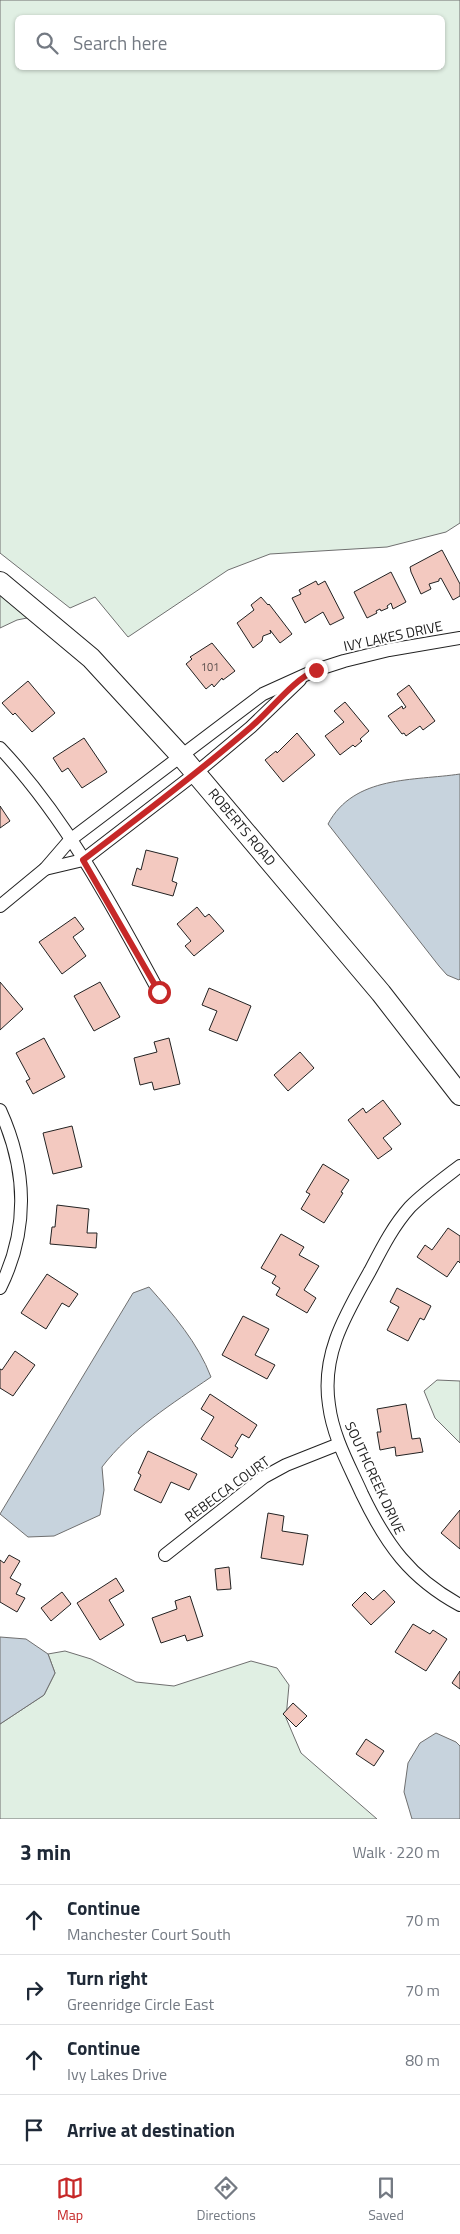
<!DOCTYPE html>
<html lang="en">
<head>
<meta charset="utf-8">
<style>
  :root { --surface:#fff; --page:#f2f2f3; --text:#1f2937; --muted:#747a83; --line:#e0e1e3; --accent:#c62828 }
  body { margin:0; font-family:"Titillium Web",sans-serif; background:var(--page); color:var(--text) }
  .stop { position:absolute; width:15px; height:15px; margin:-11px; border:4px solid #c62828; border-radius:50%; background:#fff }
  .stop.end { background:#c62828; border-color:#fff; box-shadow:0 1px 5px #0008 }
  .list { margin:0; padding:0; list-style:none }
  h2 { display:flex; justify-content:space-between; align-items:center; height:65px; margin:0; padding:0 20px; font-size:21px }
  h2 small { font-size:16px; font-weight:400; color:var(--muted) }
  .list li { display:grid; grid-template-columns:32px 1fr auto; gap:15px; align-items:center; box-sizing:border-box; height:70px; padding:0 20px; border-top:1px solid var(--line) }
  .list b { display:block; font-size:19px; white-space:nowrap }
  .list p { margin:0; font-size:16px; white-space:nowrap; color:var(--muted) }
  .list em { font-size:16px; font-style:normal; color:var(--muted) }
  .icon { flex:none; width:28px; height:28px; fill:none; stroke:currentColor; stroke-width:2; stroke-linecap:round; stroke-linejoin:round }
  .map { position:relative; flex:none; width:460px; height:1819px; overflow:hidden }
  .search { position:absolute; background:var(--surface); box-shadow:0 1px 4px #0004; left:15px; right:15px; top:15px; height:55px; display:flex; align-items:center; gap:12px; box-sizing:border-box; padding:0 18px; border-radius:8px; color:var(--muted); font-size:19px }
  .sheet { height:345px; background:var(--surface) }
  nav { display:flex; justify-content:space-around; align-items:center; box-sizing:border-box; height:70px; border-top:1px solid var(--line); background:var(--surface); font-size:14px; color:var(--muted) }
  nav a { display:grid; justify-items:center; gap:2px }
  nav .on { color:var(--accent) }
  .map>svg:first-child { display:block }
</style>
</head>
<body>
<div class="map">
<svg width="460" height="1819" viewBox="0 0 460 1819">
  <rect width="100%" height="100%" fill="#fff"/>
  <g fill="#e0efe3" stroke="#6f6f6f" fill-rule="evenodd">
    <path d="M0,0H460V523L446,532L387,547L270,554L228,570L128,637L95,597L70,608L0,553ZM18,18H442V68H18Z"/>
    <path d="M0,591L32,617L17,620L0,628Z"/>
    <path d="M437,1380L460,1381V1443L435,1418L424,1391Z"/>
    <path d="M65,1651L91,1659L136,1682L174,1686L251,1661L277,1668L289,1685L286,1718L301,1753L377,1819H0V1724L44,1695L55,1673L48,1654Z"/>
  </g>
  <g fill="#c7d3dd" stroke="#6f6f6f">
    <path d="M460,774V979L459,980L447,975L439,966L328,824C354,775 414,781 460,774Z"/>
    <path d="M149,1287C173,1314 198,1343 211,1377C172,1404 131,1429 102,1467L104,1490L100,1515L54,1536L28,1537L0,1514L133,1293Z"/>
    <path d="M0,1637L26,1639L48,1654L55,1673L44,1695L0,1724Z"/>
    <path d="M436,1733L456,1742L460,1746V1819H412L404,1792L408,1763L420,1743Z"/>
  </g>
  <g fill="#f3c9c0" stroke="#222">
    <path d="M442,550L460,584V596L453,600L441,578L439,579V581L429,584L431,589L421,594L411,572L410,567Z"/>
    <path d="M391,572L406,602L393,609L391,603L387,606L388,608L381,611L380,609L376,611L377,613L367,618L354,592Z"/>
    <path d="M316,581L318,585L325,581L344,618L330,625L323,612L305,623L292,598L301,594L299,590Z"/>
    <path d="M261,597L268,605L269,604L292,634L280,643L270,630L271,633L263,636L262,641L253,648L237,623L254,610L251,605Z"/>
    <path d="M212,643L235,671L223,680L222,678L214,687L212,684L206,689L186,664L192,659L190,657Z"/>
    <path d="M28,681L55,713L32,732L15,713L13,715L2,703Z"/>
    <path d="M409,685L435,721L423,730L420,726L406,736L404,733L402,734L388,716L402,706L403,709L406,707L397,694Z"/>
    <path d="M345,702L369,731L360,739L362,741L355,747L353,745L340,755L325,736L344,722L334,711Z"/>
    <path d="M297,733L315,755L283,782L265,760L276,751L277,753Z"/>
    <path d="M84,738L107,772L82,788L68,768L62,772L53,758Z"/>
    <path d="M0,806L10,821L0,828Z"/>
    <path d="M146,850L178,858L172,881L177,883L173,896L132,885L137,868L141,870Z"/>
    <path d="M197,907L205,917L209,914L224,931L194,956L185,946L191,941L177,924Z"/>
    <path d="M75,917L84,929L73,937L86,956L62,974L39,942Z"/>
    <path d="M0,982L23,1009L0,1030Z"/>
    <path d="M100,982L120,1017L94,1031L74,996Z"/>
    <path d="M209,988L251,1006L237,1041L209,1030L217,1011L202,1005Z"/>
    <path d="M44,1038L65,1077L33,1094L26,1081L30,1079L16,1053Z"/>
    <path d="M169,1038L180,1084L154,1090L152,1082L140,1085L134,1058L157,1052L154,1042Z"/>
    <path d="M300,1052L314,1068L288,1091L274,1075Z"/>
    <path d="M383,1100L401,1124L383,1138L392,1149L378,1159L348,1120L363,1108L366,1113Z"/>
    <path d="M72,1126L82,1167L53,1174L43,1133Z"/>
    <path d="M323,1164L349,1180L341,1192L343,1193L324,1223L301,1209L310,1194L306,1192Z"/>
    <path d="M57,1205L89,1209L87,1233H97L96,1248L50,1244L52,1227H55Z"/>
    <path d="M448,1228L460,1236V1263L458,1261L447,1277L417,1257L425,1245L432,1250Z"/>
    <path d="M281,1234L304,1247L299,1255L319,1266L304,1290L316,1298L307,1313L276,1295L280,1288L272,1283L276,1276L261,1268Z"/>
    <path d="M47,1274L78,1294L69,1307L62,1303L46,1329L21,1313Z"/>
    <path d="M397,1288L431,1306L424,1320L420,1318L408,1341L387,1330L399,1307L390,1302Z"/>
    <path d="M243,1316L269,1329L255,1355L275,1365L267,1379L222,1355Z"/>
    <path d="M15,1351L35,1365L13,1396L0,1388V1369L2,1370Z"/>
    <path d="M210,1394L257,1425L249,1438L242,1434L235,1446L238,1448L232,1458L201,1439L214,1417L201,1409Z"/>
    <path d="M406,1404L412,1439L420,1438L423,1452L396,1456L395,1447L380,1450L377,1432H381L377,1409Z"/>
    <path d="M148,1451L197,1474L189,1490L171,1482L161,1503L134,1490L141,1475L138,1473Z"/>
    <path d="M460,1510V1549L441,1533Z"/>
    <path d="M268,1513L284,1516L282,1531L308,1535L303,1565L261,1558Z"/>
    <path d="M9,1555L20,1561L10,1578L21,1584L16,1594L25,1598L17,1612L0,1602V1560L4,1563Z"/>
    <path d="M229,1567L231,1589L217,1590L215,1569Z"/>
    <path d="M116,1578L124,1591L109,1600L124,1625L100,1640L77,1603Z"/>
    <path d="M384,1590L395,1602L371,1625L352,1605L365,1592L373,1600Z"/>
    <path d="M62,1592L71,1604L51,1621L41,1608Z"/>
    <path d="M190,1596L203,1636L187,1641L185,1635L161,1643L152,1618L177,1609L175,1601Z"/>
    <path d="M413,1624L430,1634L433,1630L447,1639L426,1671L395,1652Z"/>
    <path d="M460,1671V1689L452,1683Z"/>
    <path d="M293,1703L307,1716L296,1727L283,1714Z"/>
    <path d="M366,1739L384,1751L374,1766L356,1754Z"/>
  </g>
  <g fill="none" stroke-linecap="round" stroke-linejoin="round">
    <g stroke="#222" stroke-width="14">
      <g id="street">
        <path d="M0,748C66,818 113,907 159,992"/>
        <path d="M45,869L83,860L196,773L251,727L300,680"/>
        <path d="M0,906L45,869L70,840L263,694L316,670L344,661L389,650L460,638"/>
        <path d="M0,1110C27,1169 29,1230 0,1288"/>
        <path d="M460,1166C443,1179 425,1192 410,1207C393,1226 382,1248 370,1271C346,1314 321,1354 329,1405C333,1437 349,1465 362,1494C386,1544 410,1578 460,1605"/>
        <path d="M165,1555L264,1477L286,1465L339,1444"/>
      </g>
    </g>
    <g stroke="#222" stroke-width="22">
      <path id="primary" d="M0,582L91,658L182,757L381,993L460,1095"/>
    </g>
    <use href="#street" stroke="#fff" stroke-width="12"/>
    <use href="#primary" stroke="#fff" stroke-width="20"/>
  </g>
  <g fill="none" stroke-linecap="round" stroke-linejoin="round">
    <path stroke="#c62828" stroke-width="6" d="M159,992L83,860C139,817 197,774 251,727C271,710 293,680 316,670"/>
  </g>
  <g text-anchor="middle" stroke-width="4" stroke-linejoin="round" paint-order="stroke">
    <g font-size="11" fill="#564c4a">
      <text x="210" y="671">101</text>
    </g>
    <g font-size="14" fill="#222" stroke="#fff">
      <text transform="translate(393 636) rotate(-12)" y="5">IVY LAKES DRIVE</text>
      <text transform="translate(242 827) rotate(50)" y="5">ROBERTS ROAD</text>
      <text transform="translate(375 1478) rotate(65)" y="5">SOUTHCREEK DRIVE</text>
      <text transform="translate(227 1489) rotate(-36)" y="5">REBECCA COURT</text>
    </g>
  </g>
</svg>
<div class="stop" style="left:159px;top:992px"></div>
<div class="stop end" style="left:316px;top:670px"></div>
<div class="search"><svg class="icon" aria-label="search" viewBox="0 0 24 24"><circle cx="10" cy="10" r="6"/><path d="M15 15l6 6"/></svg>Search here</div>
</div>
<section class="sheet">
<h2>3 min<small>Walk · 220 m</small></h2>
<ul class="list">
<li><svg class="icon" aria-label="ahead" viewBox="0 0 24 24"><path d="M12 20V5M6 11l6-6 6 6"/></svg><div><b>Continue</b><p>Manchester Court South</p></div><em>70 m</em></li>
<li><svg class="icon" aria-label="right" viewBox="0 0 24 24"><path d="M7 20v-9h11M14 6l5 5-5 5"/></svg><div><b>Turn right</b><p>Greenridge Circle East</p></div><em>70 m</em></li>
<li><svg class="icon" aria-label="ahead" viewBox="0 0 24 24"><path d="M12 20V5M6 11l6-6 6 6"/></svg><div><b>Continue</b><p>Ivy Lakes Drive</p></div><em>80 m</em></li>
<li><svg class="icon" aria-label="arrive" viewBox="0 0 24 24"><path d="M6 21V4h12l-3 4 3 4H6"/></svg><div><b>Arrive at destination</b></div></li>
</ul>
</section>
<nav>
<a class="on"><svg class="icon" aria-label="map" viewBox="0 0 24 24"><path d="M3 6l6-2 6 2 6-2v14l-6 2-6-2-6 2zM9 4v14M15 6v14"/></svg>Map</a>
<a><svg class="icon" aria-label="directions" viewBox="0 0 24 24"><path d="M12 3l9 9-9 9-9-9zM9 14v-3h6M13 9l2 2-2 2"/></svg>Directions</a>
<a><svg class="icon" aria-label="saved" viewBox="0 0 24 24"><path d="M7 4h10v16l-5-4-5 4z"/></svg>Saved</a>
</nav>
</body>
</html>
